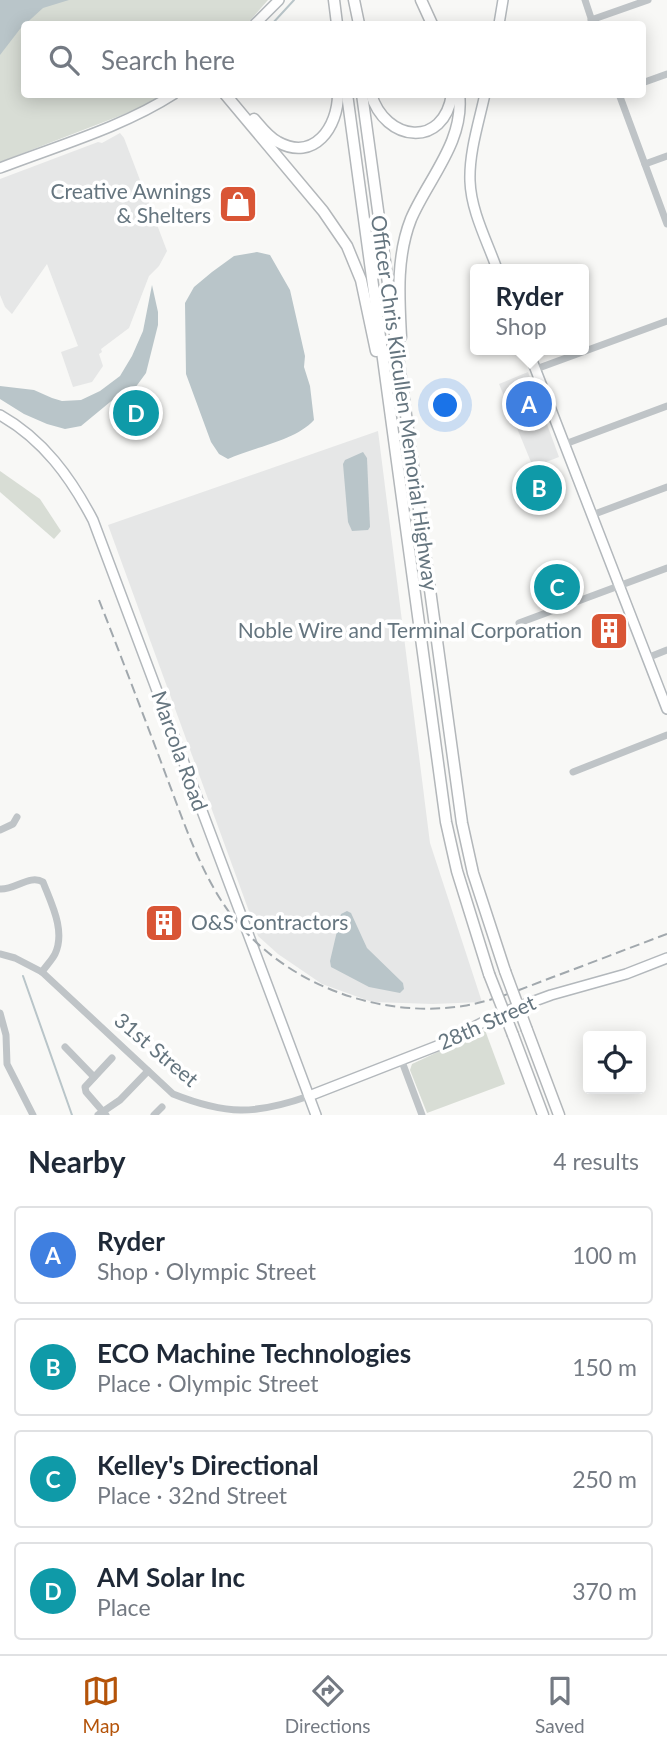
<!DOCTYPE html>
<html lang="en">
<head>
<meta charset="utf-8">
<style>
  :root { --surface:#fff; --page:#f2f2f3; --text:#1f2937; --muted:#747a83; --line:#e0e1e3; --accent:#b45309 }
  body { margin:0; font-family:Lato,sans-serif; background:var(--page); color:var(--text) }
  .controls { position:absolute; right:21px; bottom:21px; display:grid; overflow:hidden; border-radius:7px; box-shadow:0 4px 18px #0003 }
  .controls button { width:63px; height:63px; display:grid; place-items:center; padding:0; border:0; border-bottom:2px solid var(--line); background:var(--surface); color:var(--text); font:35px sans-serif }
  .you { position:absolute; left:446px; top:406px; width:24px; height:24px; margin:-18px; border:5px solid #fff; border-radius:50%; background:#1a73e8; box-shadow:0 0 0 10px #1a73e833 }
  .badge { display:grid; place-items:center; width:46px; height:46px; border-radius:50%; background:var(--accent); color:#fff; font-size:23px; font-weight:700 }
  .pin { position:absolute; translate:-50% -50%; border:4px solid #fff; box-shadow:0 2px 7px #0006 }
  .popup { position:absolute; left:470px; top:264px; width:119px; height:91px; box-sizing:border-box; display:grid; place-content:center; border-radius:7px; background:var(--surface); filter:drop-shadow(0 2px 5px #0005); font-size:23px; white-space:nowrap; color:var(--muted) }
  .popup b { font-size:26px; color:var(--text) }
  .popup::after { content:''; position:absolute; left:50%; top:100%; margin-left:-14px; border:14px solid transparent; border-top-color:var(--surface) }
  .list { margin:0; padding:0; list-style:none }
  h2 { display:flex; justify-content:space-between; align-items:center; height:91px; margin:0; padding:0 28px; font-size:30px }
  h2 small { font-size:23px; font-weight:400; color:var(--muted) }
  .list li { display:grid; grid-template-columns:46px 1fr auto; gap:21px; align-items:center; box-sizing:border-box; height:98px; margin:0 14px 14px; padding:0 14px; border:2px solid var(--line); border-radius:7px }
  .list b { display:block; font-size:26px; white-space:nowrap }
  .list p { margin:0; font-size:23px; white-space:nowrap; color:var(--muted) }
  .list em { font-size:23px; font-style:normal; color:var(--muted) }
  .icon { flex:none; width:38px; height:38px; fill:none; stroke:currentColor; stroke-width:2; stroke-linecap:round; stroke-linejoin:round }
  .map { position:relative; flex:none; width:667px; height:1115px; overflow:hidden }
  .search { position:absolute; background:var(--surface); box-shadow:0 4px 18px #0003; left:21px; right:21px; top:21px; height:77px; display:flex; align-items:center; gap:18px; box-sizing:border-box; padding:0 24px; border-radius:7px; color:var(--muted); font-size:26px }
  .sheet { height:539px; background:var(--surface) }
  nav { display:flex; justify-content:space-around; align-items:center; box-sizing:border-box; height:98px; border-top:2px solid var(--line); background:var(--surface); font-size:19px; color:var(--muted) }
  nav a { display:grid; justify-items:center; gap:4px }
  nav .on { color:var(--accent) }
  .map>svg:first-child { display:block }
</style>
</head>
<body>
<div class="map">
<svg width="667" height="1115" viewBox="0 0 667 1115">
  <rect width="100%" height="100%" fill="#f8f8f6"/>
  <g fill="#e6e7e7">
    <path d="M120,133L124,138L167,251L159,266L149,276L129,328L101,349L102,352L99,354L103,366L92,382L73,387L61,352L78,346L47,264L12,314L5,307L0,295V179L98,142L102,143Z"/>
    <path d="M528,372L559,457L533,467L499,384Z"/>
    <path d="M378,431L430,843L482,1002L433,1004L372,1002L322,984L278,954L258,936L108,525Z"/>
  </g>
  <g fill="#d8ddd5">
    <path d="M0,0H268L247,24H24V94L163,95L135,110L0,162Z"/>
    <path d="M0,471L40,499L61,531L54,539L0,492Z"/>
    <path d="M485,1030L505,1084L427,1113L410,1070L412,1064Z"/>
  </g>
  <g fill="#b9c5c9">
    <path d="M0,0H69L43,8L20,29L0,55Z"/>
    <path d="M257,252L270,255L290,290L305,356L304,367L310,386L314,420C295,441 254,447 228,459L219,454L211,442L186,374L185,303L194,287L212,272L234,256Z"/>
    <path d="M152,285L158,312V325L146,373L135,388L121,393L81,426L65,429L47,424L24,414L0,399V386L34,390L52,398L62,401L81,400L100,391L120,376L132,356L143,331Z"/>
    <path d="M363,452L367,458L370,527L368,530L352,531L348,522L343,464L345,460Z"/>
    <path d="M347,911L351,913L367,948L403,983L404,989L400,993L369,987L331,967L330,961L341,914Z"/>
  </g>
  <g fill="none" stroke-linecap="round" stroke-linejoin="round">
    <g stroke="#b9c5c9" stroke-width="2">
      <path d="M272,24L294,0"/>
      <path d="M23,976L72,1115"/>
    </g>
    <g stroke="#b3b8bc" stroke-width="12">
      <g id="major">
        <path d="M255,24L279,0"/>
        <path d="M499,24L503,0"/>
        <path d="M485,94C479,122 469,152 470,181C471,211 487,241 497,269"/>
        <path d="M0,168C57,146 123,127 174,94"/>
        <path d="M528,350L667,709"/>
        <path d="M0,415C43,439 71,478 93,520L316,1115"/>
        <path d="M309,1096L437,1046L499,1014L551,995L626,974L667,958"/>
      </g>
    </g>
    <g stroke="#b3b7ba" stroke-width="13">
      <g id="highway">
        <path d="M334,0L337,24"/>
        <path d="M354,0L359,24"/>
        <path d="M421,0L432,24"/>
        <path d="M225,94L323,211L347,246L361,280L376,351"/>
        <path d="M347,94L446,822L457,871L489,974"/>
        <path d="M362,94L462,823L473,873L505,971"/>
        <path d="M371,94C385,142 444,149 452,94"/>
        <path d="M254,119C261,127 268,137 278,142C314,162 338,127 338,94"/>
        <path d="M401,337C399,298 396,257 411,219C428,179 465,141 459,94"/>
        <path d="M527,1030L559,1115"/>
        <path d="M513,1035L543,1115"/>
      </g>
    </g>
    <g stroke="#bfc4c7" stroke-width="7">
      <path d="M585,0L593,24"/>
      <path d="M591,20L648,0"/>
      <path d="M642,83L667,74"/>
      <path d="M619,94L667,224"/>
      <path d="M645,164L667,156"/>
      <path d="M536,369L667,321"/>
      <path d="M565,444L667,406"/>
      <path d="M592,515L667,487"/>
      <path d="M519,623L667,568"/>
      <path d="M647,658L667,650"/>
      <path d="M573,772L667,735"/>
      <path d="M0,830L13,824L17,817"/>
      <path d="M0,889C15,890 30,874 43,882C51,903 66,931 55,954C52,960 46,966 42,972"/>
      <path d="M0,954L15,958L42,972L173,1094C226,1115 255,1115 309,1096"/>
      <path d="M0,1013L6,1035L7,1064L33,1115"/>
      <path d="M65,1047L94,1077"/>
      <path d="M401,1059L422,1115"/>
      <path d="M98,1115L120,1100L148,1071"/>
      <path d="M106,1115L86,1092L85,1087L112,1058"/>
      <path d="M154,1115L162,1107"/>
    </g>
    <use href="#major" stroke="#fff" stroke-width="9"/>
    <use href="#highway" stroke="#fff" stroke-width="10"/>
    <path stroke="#a1a8ad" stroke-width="2" stroke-dasharray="10 5" stroke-linecap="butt" d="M99,600C122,659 145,719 167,778C185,825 201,875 232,916C285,984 378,1019 463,1006C494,1001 524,988 553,977C591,963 629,948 667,934"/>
    <g stroke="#b3b7ba" stroke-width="13" stroke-linecap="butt">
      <g id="highway-bridge">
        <path d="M505,971L527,1030"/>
        <path d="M489,974L513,1035"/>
      </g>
    </g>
    <use href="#highway-bridge" stroke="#fff" stroke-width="10"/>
  </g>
  <defs>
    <g id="shop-square" transform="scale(2.0125)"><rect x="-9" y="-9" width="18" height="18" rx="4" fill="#d95535" stroke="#fff"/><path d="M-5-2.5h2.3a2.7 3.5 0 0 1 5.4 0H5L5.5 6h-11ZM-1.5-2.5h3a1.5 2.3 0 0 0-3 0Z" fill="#fff"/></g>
    <g id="building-square" transform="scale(2.0125)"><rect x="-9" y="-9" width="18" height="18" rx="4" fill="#d95535" stroke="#fff"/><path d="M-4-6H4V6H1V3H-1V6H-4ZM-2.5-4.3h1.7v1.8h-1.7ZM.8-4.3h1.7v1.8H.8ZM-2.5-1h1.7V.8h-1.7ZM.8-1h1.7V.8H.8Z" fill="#fff"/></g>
  </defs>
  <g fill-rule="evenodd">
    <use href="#shop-square" x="238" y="204"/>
    <use href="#building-square" x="609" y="631"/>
    <use href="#building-square" x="164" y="923"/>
  </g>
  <g text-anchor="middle" stroke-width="7" stroke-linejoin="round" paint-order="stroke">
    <g font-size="21" fill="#65757f" stroke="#fff" text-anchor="end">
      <text x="211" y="199">Creative Awnings<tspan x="211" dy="24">&amp; Shelters</tspan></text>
      <text x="582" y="638">Noble Wire and Terminal Corporation</text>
      <text x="191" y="930" text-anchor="start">O&amp;S Contractors</text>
    </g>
    <g font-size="21" fill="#65757f" stroke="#fff">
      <text transform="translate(404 403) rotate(82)" y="7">Officer Chris Kilcullen Memorial Highway</text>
      <text transform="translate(179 751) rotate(70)" y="7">Marcola Road</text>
      <text transform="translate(487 1023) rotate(-24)" y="7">28th Street</text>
      <text transform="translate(156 1050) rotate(40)" y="7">31st Street</text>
    </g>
  </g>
</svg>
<div class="controls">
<button><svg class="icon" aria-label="locate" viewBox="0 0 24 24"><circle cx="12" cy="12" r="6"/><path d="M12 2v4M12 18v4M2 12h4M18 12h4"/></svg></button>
</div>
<div class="you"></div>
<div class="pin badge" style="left:529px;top:404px;background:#3f7fe0">A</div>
<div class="popup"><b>Ryder</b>Shop</div>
<div class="pin badge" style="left:539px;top:488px;background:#0f9aa8">B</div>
<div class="pin badge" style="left:557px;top:587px;background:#0f9aa8">C</div>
<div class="pin badge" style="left:136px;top:413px;background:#0f9aa8">D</div>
<div class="search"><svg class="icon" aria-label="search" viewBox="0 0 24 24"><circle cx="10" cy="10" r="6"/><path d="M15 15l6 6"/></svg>Search here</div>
</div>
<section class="sheet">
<h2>Nearby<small>4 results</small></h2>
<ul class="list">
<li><span class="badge" style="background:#3f7fe0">A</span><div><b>Ryder</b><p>Shop · Olympic Street</p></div><em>100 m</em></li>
<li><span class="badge" style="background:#0f9aa8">B</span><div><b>ECO Machine Technologies</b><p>Place · Olympic Street</p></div><em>150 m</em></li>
<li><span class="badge" style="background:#0f9aa8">C</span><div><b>Kelley's Directional</b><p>Place · 32nd Street</p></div><em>250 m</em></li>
<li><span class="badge" style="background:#0f9aa8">D</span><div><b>AM Solar Inc</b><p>Place</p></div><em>370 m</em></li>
</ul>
</section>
<nav>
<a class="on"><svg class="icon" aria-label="map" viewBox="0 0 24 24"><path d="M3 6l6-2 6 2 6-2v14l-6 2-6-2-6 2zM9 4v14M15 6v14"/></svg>Map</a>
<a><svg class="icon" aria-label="directions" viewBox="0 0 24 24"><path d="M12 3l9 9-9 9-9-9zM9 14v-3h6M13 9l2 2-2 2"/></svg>Directions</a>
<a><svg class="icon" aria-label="saved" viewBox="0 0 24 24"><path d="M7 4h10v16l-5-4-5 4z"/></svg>Saved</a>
</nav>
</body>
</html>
